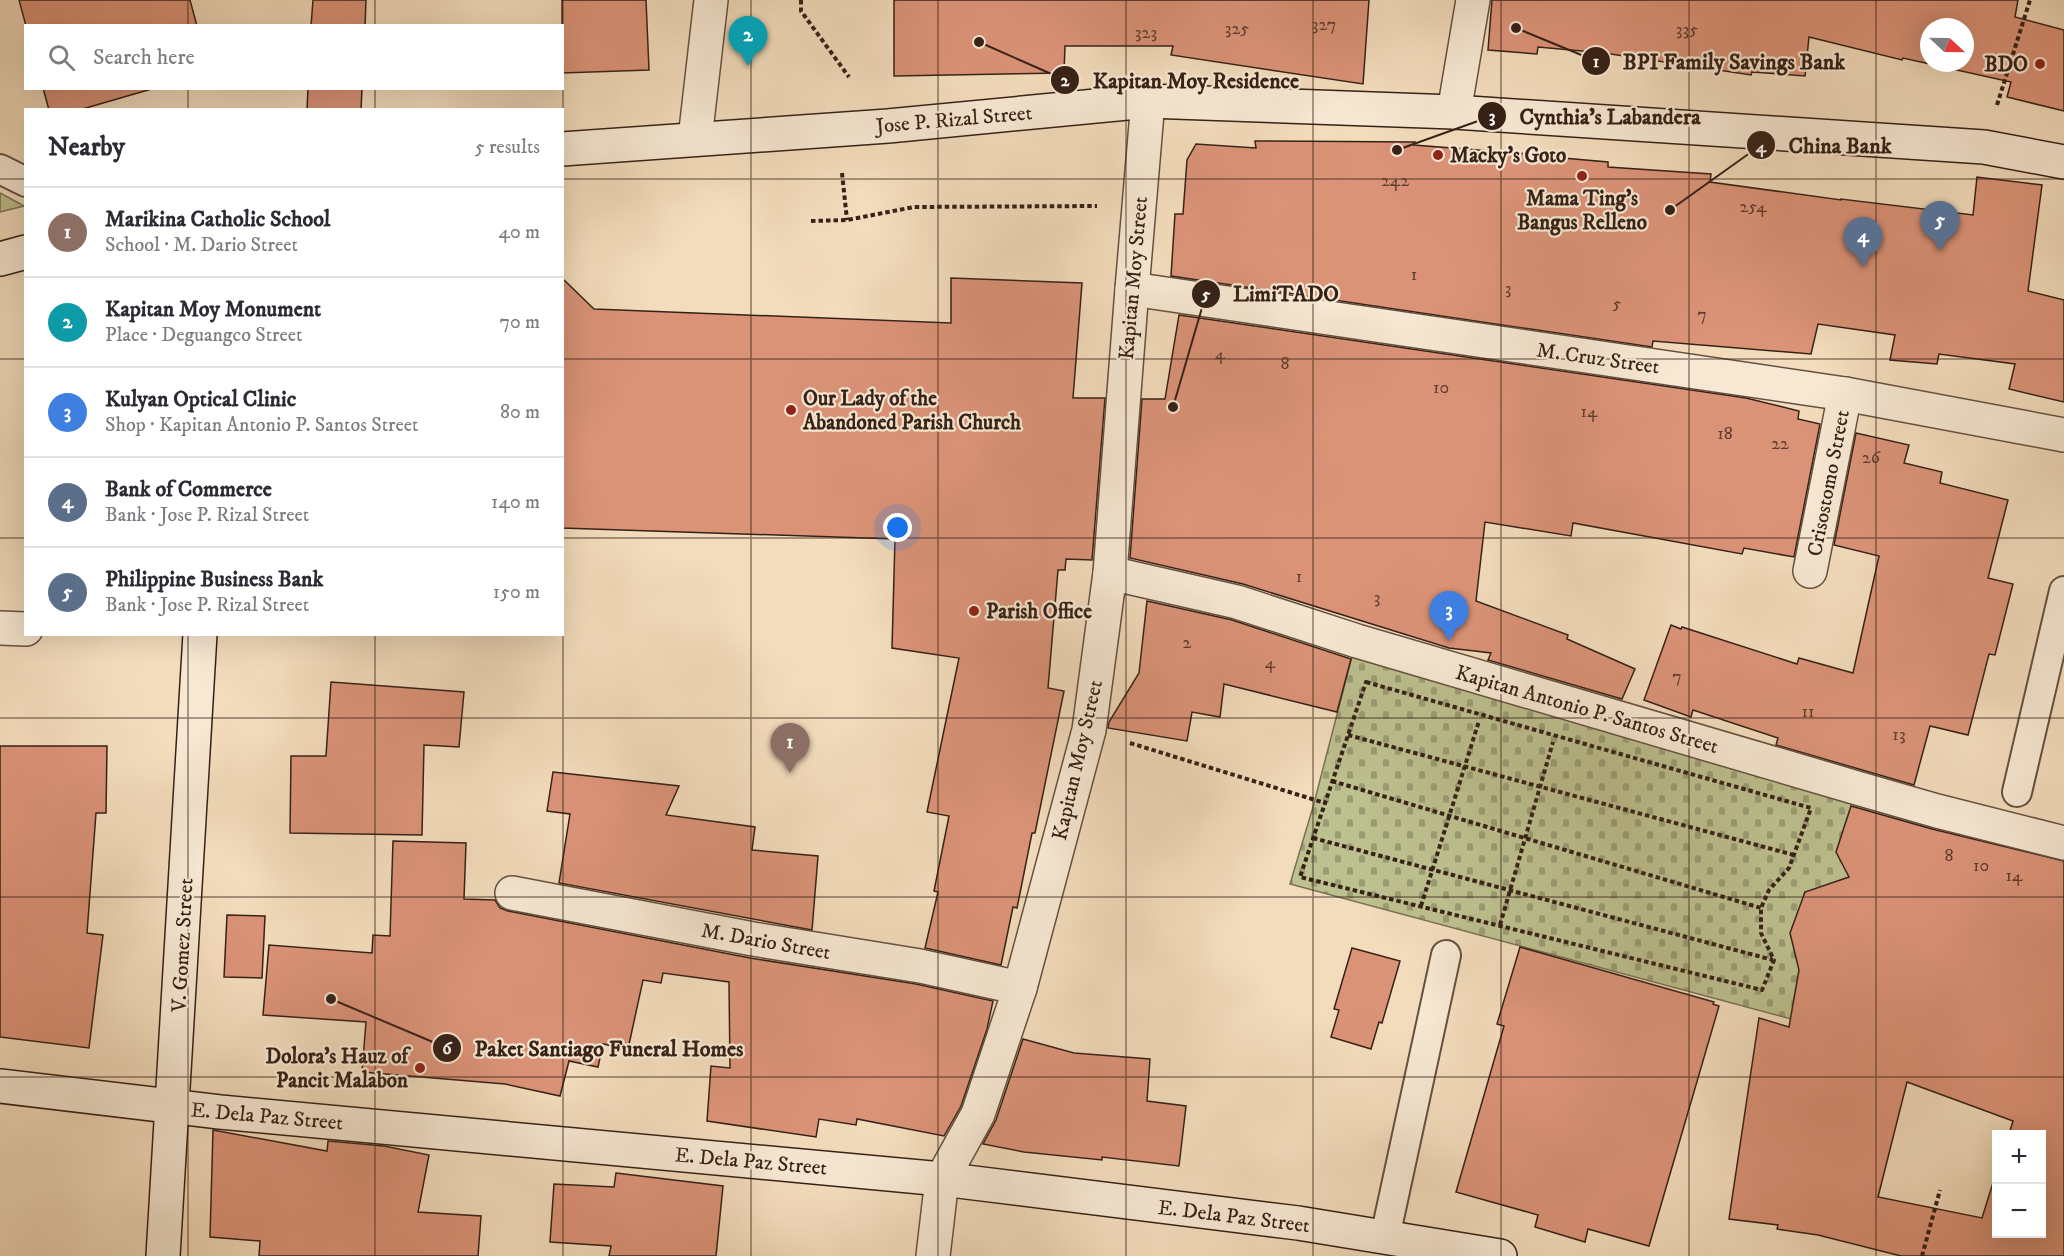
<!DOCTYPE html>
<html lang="en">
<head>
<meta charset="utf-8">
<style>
  :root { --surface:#fff; --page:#f7f7f7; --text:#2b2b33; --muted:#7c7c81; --line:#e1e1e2; --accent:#8f2418 }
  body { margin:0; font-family:"IM FELL DW Pica",serif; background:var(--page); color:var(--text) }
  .controls { position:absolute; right:18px; bottom:18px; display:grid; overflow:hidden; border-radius:0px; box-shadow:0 6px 24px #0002 }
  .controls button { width:54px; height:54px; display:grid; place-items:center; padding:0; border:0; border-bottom:2px solid var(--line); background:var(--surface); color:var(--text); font:30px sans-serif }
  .compass { position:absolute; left:1920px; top:18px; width:54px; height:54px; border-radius:50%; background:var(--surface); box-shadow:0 6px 24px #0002; rotate:112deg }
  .you { position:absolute; left:898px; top:528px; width:21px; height:21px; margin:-15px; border:4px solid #fff; border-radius:50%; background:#1a73e8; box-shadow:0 0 0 9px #1a73e833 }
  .badge { display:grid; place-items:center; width:39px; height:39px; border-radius:50%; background:var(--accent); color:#fff; font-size:20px; font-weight:700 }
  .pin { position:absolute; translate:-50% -50px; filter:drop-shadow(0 2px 3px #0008) }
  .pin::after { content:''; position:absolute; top:32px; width:21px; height:18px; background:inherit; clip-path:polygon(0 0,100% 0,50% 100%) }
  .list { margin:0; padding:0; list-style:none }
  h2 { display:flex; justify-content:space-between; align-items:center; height:78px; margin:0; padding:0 24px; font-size:26px }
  h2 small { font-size:20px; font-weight:400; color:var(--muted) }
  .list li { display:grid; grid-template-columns:39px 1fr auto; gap:18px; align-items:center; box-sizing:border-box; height:90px; padding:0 24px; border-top:2px solid var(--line) }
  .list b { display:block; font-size:22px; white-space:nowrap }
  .list p { margin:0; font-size:20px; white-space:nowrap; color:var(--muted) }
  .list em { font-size:20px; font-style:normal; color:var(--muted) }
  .icon { flex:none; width:33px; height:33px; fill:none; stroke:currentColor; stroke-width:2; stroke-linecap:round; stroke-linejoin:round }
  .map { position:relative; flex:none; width:2064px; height:1256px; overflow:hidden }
  .search { position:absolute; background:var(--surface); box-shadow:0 6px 24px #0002; left:24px; top:24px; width:540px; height:66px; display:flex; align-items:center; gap:15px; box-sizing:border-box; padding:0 21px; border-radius:0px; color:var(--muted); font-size:22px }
  .panel { position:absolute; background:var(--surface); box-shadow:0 6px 24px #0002; left:24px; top:108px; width:540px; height:528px; border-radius:0px }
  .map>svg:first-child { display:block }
</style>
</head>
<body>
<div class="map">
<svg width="2064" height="1256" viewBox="0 0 2064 1256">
  <defs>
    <pattern id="cemetery-stones" width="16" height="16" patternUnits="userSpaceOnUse" patternTransform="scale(1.5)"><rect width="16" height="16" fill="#bdc08f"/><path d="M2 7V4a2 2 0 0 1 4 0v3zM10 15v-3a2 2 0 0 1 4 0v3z" fill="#9a9c74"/></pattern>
  </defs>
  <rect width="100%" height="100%" fill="#f3dcbc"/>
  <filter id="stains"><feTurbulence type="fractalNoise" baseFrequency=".00333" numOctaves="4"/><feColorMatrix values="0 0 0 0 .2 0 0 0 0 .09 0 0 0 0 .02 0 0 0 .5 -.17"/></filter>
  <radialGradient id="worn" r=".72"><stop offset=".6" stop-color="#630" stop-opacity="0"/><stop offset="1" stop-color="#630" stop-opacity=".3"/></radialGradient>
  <path fill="#bdc08f" stroke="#7a7053" stroke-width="1.5" d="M0,193L24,206L0,212Z"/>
  <path fill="url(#cemetery-stones)" stroke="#7a7053" stroke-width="1.5" d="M1354,649L1935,823L1925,875L1791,1019L1290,884L1313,807Z"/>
  <g fill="#db9378" stroke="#362117" stroke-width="1.5" fill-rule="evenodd">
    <path d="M19,0H190L197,26H26Z"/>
    <path d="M313,0H366L365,26H311Z"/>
    <path d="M562,0H646L649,70L562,73Z"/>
    <path d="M894,0H1369L1363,84L1171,55L1173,46H1065L1064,73L894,76Z"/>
    <path d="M1492,0H2018L2015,17L2064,30V111L2007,97L2011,82L1903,58L1902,60L1809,37L1805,76L1752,72L1751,75L1604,53L1538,47L1537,54L1488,50ZM1929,27H1965V63H1929Z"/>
    <path d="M43,88H155L79,110H49Z"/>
    <path d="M308,88H362L361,110H307Z"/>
    <path d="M1255,141L1415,142L1414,145L1529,154V155L1608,162V167L1711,174L1710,182L1841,200V199L1973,215L1977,177L2042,185L2028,291L2064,300V402L2009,389L2015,364L1939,354L1937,364L1890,360L1895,335L1818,324L1811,354L1653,341L1652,347L1171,276L1175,214H1183L1187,160L1196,144L1256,148Z"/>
    <path d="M562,278L594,309L951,323V278L1082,283L1073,398H1105L1092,560L1066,559L1065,570H1058L1048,688L1064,691L1035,833H1032L1017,908L1013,907L1001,965L925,948L938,892L934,891L949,816L927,812L959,658L892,648L895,539L562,528Z"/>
    <path d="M1179,315L1746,398L1799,411L1798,419L1820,424L1794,557L1744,548L1742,554L1573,523L1571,536L1485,522L1476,601L1568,635L1567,639L1635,669L1622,699L1488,660L1491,653L1449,648L1243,584L1130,558L1142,399H1165Z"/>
    <path d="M1856,433L1909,445L1904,463L1942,472L1940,483L2008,500L1988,578L2013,584L1995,655L1989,654L1968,735L1930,726L1914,785L1776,745L1778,738L1693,710L1691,717L1644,700L1671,625L1681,629L1682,627L1797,664L1799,658L1853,673L1879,556L1834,545Z"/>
    <path d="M1147,601L1232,620L1351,659L1337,712L1224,684L1220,717L1192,712L1187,741L1108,728L1109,722L1139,673Z"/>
    <path d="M331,682L464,692L459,747L424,745L422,835L290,833L291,756H326Z"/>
    <path d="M0,746H107L106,813H96L87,933L103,935L89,1048L0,1037Z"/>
    <path d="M553,772L679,786L666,815L755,827L752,850L818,856L812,930L559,883L570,814L547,811Z"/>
    <path d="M1851,806L1932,829L2064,861V1256H1901L1818,1235L1777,1229L1778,1225L1729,1219L1759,1018L1789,1027L1799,970L1790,933L1805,892L1849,877L1836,852ZM1907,1082L2013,1121L2009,1134H2042V1233H1996V1173L1982,1218L1878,1197Z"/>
    <path d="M393,841L466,843L464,899L495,900L500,908L508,911L750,958L916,984L993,1001L987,1029L961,1106L944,1136L857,1119L856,1125L819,1119L816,1137L707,1121L711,1066L730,1068L729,982L663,973L661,983L643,980L628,1049L603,1044L598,1067L569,1061L560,1096L505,1084L362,1072L366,1022L263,1015L269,945L372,953L373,935L390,936Z"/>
    <path d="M227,915L265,916L262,978L224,977Z"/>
    <path d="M1520,947L1714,1002L1713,1004L1719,1006L1649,1246L1588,1229L1585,1242L1535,1227L1538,1215L1456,1192L1504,1026L1497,1024Z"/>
    <path d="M1352,948L1400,961L1382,1023L1379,1022L1371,1049L1331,1037L1339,1010L1334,1009Z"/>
    <path d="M1023,1039L1074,1053L1150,1059L1147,1101L1186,1106L1179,1166L1102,1157V1160L1024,1152L983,1144L996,1120Z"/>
    <path d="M213,1130L327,1151L328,1141L384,1146L429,1155L418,1212L481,1216L478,1256H259L260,1241L210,1237Z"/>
    <path d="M616,1173L723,1186L716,1256H609L611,1246L550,1242L554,1184L614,1187Z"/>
  </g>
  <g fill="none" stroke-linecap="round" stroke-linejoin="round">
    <g stroke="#655040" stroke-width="32">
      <g id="lane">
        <path d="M0,169L26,182"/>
        <path d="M2017,792L2064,591"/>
        <path d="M1385,1237L1446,955"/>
      </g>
    </g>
    <g stroke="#655040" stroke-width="36">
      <g id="street">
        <path d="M1454,112L1473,0"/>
        <path d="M695,139L711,0"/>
        <path d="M1132,289L1845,394L2064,435"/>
        <path d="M1810,571L1845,394"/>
        <path d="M1110,573L1237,602L1357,641L1857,788L1937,811L2064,843"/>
        <path d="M0,628L26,629"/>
        <path d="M512,893L753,939L920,966L1020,988"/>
        <path d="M933,1256L942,1179L978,1114L1020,988L1089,730L1110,573L1132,289L1148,101"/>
      </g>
    </g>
    <g stroke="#362117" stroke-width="36">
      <g id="secondary">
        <path d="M562,149L888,126L1148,101L1454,112L1984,147L2064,162"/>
        <path d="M0,259L26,252"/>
        <path d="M0,1086L220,1112L942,1179L1298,1223L1500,1256"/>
        <path d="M163,1256L200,634"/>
      </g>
    </g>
    <g stroke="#362117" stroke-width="4" stroke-dasharray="4.5 3" stroke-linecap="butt">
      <path d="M801,0V11L849,77"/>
      <path d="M1997,105L2030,0"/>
      <path d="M842,173L847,220"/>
      <path d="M811,221L847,220L914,207L1097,206"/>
      <path d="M1366,682L1811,808L1789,868L1769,890L1761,908V933L1774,960L1762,990L1300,877Z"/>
      <path d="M1348,735L1794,855"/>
      <path d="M1130,743L1325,803"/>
      <path d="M1332,781L1761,908"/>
      <path d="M1313,838L1773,960"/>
      <path d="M1421,906L1479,721"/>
      <path d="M1500,925L1553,742"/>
      <path d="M1922,1256L1940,1190"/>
    </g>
    <use href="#lane" stroke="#f7e8d3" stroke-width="28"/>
    <use href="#street" stroke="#f7e8d3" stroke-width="33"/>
    <use href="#secondary" stroke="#f7e8d3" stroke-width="33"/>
  </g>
  <path fill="none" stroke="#362117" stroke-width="1.5" stroke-opacity="0.55" d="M188,0V26M375,0V26M563,0V1256M751,0V1256M938,0V1256M1126,0V1256M1313,0V1256M1501,0V1256M1689,0V1256M1876,0V1256M188,88V110M375,88V110M0,179H26M562,179H2064M0,359H26M562,359H2064M0,538H26M562,538H2064M188,634V1256M375,634V1256M0,718H2064M0,897H2064M0,1077H2064"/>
  <g fill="#8f2418" stroke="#f7e8d3" stroke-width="2">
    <circle cx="2040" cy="64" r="6"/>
    <circle cx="1438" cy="155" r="6"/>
    <circle cx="1582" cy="176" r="6"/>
    <circle cx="791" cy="410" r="6"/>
    <circle cx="974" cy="611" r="6"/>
    <circle cx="420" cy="1068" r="6"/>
  </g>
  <g text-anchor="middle" stroke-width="4.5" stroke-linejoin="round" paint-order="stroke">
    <g font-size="18" fill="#5f3e2f">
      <text x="1324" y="30">327</text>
      <text x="1237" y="34">325</text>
      <text x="1687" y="35">335</text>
      <text x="1146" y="38">323</text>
      <text x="1395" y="186">242</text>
      <text x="1753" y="212">254</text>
      <text x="1414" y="280">1</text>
      <text x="1508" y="294">3</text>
      <text x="1617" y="309">5</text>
      <text x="1702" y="320">7</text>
      <text x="1220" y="359">4</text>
      <text x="1285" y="369">8</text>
      <text x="1441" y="393">10</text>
      <text x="1589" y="417">14</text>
      <text x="1725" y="439">18</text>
      <text x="1780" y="449">22</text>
      <text x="1871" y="463">26</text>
      <text x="1299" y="582">1</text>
      <text x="1377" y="603">3</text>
      <text x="1187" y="648">2</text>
      <text x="1270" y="668">4</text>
      <text x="1677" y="682">7</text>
      <text x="1808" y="717">11</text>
      <text x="1899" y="740">13</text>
      <text x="1949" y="861">8</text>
      <text x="1981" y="871">10</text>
      <text x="2014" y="881">14</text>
    </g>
    <g font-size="21" font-weight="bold" fill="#362117" stroke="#f7e8d3" text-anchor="start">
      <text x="2028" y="71" text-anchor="end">BDO</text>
      <text x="1450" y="162">Macky's Goto</text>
      <text x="1582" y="205" text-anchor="middle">Mama Ting's<tspan x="1582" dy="24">Bangus Relleno</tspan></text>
      <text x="803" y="405">Our Lady of the<tspan x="803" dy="24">Abandoned Parish Church</tspan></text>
      <text x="986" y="618">Parish Office</text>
      <text x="408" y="1063" text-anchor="end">Dolora's Hauz of<tspan x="408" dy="24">Pancit Malabon</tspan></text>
    </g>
    <g font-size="21" fill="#362117" stroke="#f7e8d3">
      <text transform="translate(954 119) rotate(-5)" y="7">Jose P. Rizal Street</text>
      <text transform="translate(1133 278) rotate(-85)" y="7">Kapitan Moy Street</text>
      <text transform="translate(1598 358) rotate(8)" y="7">M. Cruz Street</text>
      <text transform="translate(1828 483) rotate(-79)" y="7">Crisostomo Street</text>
      <text transform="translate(1587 709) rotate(16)" y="7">Kapitan Antonio P. Santos Street</text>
      <text transform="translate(1077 760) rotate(-77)" y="7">Kapitan Moy Street</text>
      <text transform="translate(766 941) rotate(10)" y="7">M. Dario Street</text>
      <text transform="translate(182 945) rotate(-87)" y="7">V. Gomez Street</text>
      <text transform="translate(267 1116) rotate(5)" y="7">E. Dela Paz Street</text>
      <text transform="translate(751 1161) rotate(5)" y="7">E. Dela Paz Street</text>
      <text transform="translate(1234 1216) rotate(7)" y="7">E. Dela Paz Street</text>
    </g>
  </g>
  <path fill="none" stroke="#362117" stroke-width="2" d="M1516 28L1596 61M979 42L1065 80M1397 150L1492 116M1670 210L1761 145M1173 407L1206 294M331 999L447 1048"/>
  <g fill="#362117" stroke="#f7e8d3" stroke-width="2">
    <circle cx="1516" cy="28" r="6"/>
    <circle cx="979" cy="42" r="6"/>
    <circle cx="1397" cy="150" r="6"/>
    <circle cx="1670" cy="210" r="6"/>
    <circle cx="1173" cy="407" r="6"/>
    <circle cx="331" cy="999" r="6"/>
    <circle cx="1596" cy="61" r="15"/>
    <circle cx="1065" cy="80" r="15"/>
    <circle cx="1492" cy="116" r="15"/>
    <circle cx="1761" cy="145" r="15"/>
    <circle cx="1206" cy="294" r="15"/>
    <circle cx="447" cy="1048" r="15"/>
  </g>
  <g font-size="18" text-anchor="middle" font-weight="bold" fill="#fff">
    <text x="1596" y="67">1</text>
    <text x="1065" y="86">2</text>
    <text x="1492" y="122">3</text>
    <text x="1761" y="152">4</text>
    <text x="1206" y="300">5</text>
    <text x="447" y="1054">6</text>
  </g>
  <g font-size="22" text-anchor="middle" font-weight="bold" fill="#362117" stroke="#f7e8d3" stroke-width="4.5" stroke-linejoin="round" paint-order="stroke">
    <text x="1734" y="69">BPI Family Savings Bank</text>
    <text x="1196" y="88">Kapitan Moy Residence</text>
    <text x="1610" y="124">Cynthia's Labandera</text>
    <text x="1840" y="153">China Bank</text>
    <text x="1286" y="301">LimiTADO</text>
    <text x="609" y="1056">Paket Santiago Funeral Homes</text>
  </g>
  <rect width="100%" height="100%" filter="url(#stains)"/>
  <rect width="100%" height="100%" fill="url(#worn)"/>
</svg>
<div class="controls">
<button>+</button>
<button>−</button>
</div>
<svg class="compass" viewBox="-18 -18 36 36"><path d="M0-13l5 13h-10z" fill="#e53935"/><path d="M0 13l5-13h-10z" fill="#7c7c81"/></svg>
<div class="you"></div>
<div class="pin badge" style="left:790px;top:773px;background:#8d6e63">1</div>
<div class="pin badge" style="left:748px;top:66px;background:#0f9aa8">2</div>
<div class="pin badge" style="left:1449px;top:641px;background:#3f7fe0">3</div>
<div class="pin badge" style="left:1863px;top:267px;background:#5c6f8a">4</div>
<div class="pin badge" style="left:1940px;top:251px;background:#5c6f8a">5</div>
<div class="search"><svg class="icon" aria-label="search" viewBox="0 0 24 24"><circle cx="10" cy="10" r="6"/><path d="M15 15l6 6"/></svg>Search here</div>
<section class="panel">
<h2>Nearby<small>5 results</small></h2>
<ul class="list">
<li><span class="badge" style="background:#8d6e63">1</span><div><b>Marikina Catholic School</b><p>School · M. Dario Street</p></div><em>40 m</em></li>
<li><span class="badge" style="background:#0f9aa8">2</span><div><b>Kapitan Moy Monument</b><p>Place · Deguangco Street</p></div><em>70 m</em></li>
<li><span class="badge" style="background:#3f7fe0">3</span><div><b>Kulyan Optical Clinic</b><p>Shop · Kapitan Antonio P. Santos Street</p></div><em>80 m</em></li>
<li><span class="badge" style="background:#5c6f8a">4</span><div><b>Bank of Commerce</b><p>Bank · Jose P. Rizal Street</p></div><em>140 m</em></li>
<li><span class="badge" style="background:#5c6f8a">5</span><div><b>Philippine Business Bank</b><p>Bank · Jose P. Rizal Street</p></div><em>150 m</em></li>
</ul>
</section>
</div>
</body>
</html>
